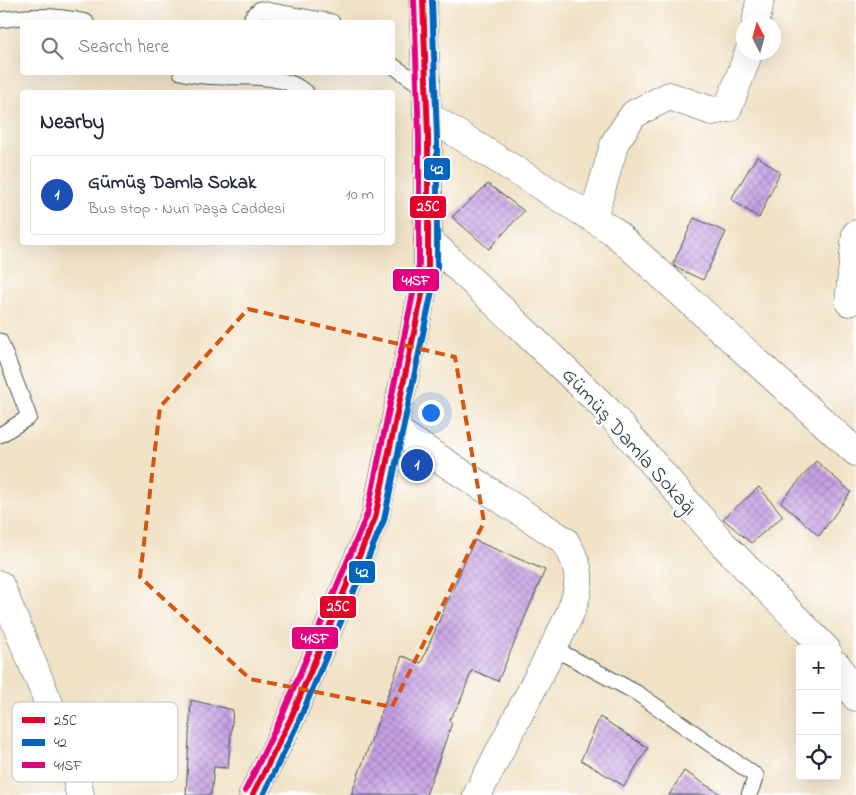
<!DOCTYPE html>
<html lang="en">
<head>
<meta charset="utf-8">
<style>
  :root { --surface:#fff; --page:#f6f6f7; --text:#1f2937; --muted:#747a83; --line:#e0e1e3; --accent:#0b8043 }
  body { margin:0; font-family:"Indie Flower",sans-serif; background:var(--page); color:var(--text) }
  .controls { position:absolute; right:15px; bottom:15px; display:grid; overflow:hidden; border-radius:5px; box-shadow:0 5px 20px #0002 }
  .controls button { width:45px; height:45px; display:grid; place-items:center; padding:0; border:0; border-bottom:1px solid var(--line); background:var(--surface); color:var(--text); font:25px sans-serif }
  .compass { position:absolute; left:736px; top:15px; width:45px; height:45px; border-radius:50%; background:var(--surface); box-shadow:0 5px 20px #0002; rotate:354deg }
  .you { position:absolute; left:430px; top:412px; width:18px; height:18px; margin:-12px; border:4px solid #fff; border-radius:50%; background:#1a73e8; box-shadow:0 0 0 8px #1a73e833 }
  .badge { display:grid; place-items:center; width:32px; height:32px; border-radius:50%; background:var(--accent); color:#fff; font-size:16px; font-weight:700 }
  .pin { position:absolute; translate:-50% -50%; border:2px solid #fff; box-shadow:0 1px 5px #0006 }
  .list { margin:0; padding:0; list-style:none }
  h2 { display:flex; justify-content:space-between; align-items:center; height:65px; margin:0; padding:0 20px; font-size:21px }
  h2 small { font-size:16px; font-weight:400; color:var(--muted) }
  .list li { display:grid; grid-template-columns:32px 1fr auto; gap:15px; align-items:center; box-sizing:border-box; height:80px; margin:0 10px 10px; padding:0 10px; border:1px solid var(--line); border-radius:5px }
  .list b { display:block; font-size:19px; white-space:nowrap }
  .list p { margin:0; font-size:16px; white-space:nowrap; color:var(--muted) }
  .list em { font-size:16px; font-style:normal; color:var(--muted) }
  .icon { flex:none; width:28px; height:28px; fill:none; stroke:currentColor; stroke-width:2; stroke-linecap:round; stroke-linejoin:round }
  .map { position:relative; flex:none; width:856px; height:795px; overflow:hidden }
  .search { position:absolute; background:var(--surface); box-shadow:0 5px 20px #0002; left:20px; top:20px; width:375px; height:55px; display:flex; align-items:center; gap:12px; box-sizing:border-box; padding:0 18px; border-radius:5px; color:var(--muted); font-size:19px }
  .panel { position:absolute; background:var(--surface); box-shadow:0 5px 20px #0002; left:20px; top:90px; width:375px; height:155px; border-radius:5px }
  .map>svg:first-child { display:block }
</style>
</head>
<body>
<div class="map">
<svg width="856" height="795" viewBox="0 0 856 795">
  <defs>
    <pattern id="building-cross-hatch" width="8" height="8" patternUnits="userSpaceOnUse" patternTransform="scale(1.25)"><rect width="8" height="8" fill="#c6a0e4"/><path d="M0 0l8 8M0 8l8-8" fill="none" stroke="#a084ba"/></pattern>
  </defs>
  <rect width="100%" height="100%" fill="#fff"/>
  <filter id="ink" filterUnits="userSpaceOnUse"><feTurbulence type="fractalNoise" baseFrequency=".02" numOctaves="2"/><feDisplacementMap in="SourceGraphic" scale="10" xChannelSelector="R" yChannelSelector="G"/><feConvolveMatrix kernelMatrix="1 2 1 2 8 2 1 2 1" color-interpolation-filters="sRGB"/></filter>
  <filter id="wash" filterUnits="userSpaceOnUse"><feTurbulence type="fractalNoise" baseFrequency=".0096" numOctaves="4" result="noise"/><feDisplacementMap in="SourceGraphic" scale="20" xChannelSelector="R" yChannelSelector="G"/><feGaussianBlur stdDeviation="1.12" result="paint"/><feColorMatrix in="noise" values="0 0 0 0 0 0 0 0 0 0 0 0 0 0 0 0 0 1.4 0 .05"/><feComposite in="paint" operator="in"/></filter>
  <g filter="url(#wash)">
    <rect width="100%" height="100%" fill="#f1e2c6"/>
    <g id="blocks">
      <g fill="url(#building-cross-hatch)">
        <path d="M757,156L780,172L759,218L731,199Z"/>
        <path d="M488,184L524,211L489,249L452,217Z"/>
        <path d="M694,218L726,232L703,280L677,268L673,264Z"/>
        <path d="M816,461L851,492L819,536L781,502Z"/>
        <path d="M759,487L783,516L751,543L723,519Z"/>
        <path d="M474,540L545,570L498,681L472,670L460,702L449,720L452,723L426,795H351L402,656L421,663Z"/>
        <path d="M191,700L233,710L228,768L214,767L211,795H186Z"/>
        <path d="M600,717L648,748L624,786L581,760Z"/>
        <path d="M684,771L722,795H669Z"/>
      </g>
    </g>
  </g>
  <g filter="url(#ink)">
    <use href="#blocks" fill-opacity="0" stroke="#3e564a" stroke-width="1"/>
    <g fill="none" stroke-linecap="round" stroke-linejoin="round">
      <g stroke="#3e564a" stroke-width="17">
        <g id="lane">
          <path d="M0,20C29,15 57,15 86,22"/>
          <path d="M253,22L252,17L260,9L332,22"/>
          <path d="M392,65L426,89"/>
          <path d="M181,72C216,82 254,71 289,83C295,84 300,89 306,92"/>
          <path d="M0,341L29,417L0,435"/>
          <path d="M553,648L637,693L756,776L749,795"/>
        </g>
      </g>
      <g stroke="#3e564a" stroke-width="29">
        <g id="street">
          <path d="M756,22L760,0"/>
          <path d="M427,115L613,231L856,452"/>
          <path d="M593,218L615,142L634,114L669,96L712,111L728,108L749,52"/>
          <path d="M428,239L606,409L723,544L826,649"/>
          <path d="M849,302L856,234"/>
          <path d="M394,429L565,541C573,555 580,568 578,584C577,606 556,641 546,662C523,706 500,751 477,795"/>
          <path d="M0,585L74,764L80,795"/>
          <path d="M837,665L856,697"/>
        </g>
      </g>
      <g stroke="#3e564a" stroke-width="29">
        <path id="secondary" d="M253,795L290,720L375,518L428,266V137L423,0"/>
      </g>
      <use href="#lane" stroke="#fff" stroke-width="15"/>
      <use href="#street" stroke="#fff" stroke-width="28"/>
      <use href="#secondary" stroke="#fee4c5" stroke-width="28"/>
      <g stroke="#fff" stroke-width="10">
        <path id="bus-1" d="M253,795L290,720L375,518L428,266V137L423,0"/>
      </g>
      <g stroke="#fff" stroke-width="10">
        <path id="bus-2" d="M263,795L298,723L384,520L437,267V137L432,0"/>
      </g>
      <g stroke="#fff" stroke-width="10">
        <path id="bus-3" d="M245,791L282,716L367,515L419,265V137L414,0"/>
      </g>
      <use href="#bus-1" stroke="#e4002b" stroke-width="6"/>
      <use href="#bus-2" stroke="#0065bd" stroke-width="6"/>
      <use href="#bus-3" stroke="#e5007d" stroke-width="6"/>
    </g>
  </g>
  <path fill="none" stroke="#d45610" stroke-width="4" stroke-dasharray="10 6" stroke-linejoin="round" d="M248,309L455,357L484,522L392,707L250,679L140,577L160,407Z"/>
  <g text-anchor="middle" stroke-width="5" stroke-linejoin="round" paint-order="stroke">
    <g font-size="21" fill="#1f3d34" stroke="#fff">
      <text transform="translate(630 441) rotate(48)" y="7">Gümüş Damla Sokağı</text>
    </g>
  </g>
  <rect x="12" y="702" width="166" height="80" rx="8" fill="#fff" stroke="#bcc5c2" stroke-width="1"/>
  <rect x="22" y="717" width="23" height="6" fill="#e4002b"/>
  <rect x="22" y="739" width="23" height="7" fill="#0065bd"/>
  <rect x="22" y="762" width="23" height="6" fill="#e5007d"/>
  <g font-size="14" fill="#1f3d34">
    <text x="54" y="725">25C</text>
    <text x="54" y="747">42</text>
    <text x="54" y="770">41SF</text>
  </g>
  <g stroke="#fff" stroke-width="2">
    <rect x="423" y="157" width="28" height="24" rx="5" fill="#0065bd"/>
    <rect x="409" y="195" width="38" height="24" rx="5" fill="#e4002b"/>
    <rect x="392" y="268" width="48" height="24" rx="5" fill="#e5007d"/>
    <rect x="348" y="560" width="28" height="24" rx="5" fill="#0065bd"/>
    <rect x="319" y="595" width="38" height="24" rx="5" fill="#e4002b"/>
    <rect x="291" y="626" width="48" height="24" rx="5" fill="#e5007d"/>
  </g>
  <g font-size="14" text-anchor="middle" font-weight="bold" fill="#fff">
    <text x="437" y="174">42</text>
    <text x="428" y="211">25C</text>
    <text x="416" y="285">41SF</text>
    <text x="362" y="577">42</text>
    <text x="338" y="611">25C</text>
    <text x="315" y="643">41SF</text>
  </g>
</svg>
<div class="controls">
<button>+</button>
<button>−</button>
<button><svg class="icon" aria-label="locate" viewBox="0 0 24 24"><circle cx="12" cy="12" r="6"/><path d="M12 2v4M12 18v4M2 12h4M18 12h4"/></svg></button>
</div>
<svg class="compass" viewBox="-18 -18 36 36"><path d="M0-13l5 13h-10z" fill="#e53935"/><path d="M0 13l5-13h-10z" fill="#747a83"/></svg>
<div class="you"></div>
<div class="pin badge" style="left:417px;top:465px;background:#1a4fb4">1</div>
<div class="search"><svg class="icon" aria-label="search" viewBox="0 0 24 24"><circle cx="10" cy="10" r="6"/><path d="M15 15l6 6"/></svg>Search here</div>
<section class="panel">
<h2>Nearby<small></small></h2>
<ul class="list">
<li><span class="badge" style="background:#1a4fb4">1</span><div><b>Gümüş Damla Sokak</b><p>Bus stop · Nuri Paşa Caddesi</p></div><em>10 m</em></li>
</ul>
</section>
</div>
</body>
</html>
